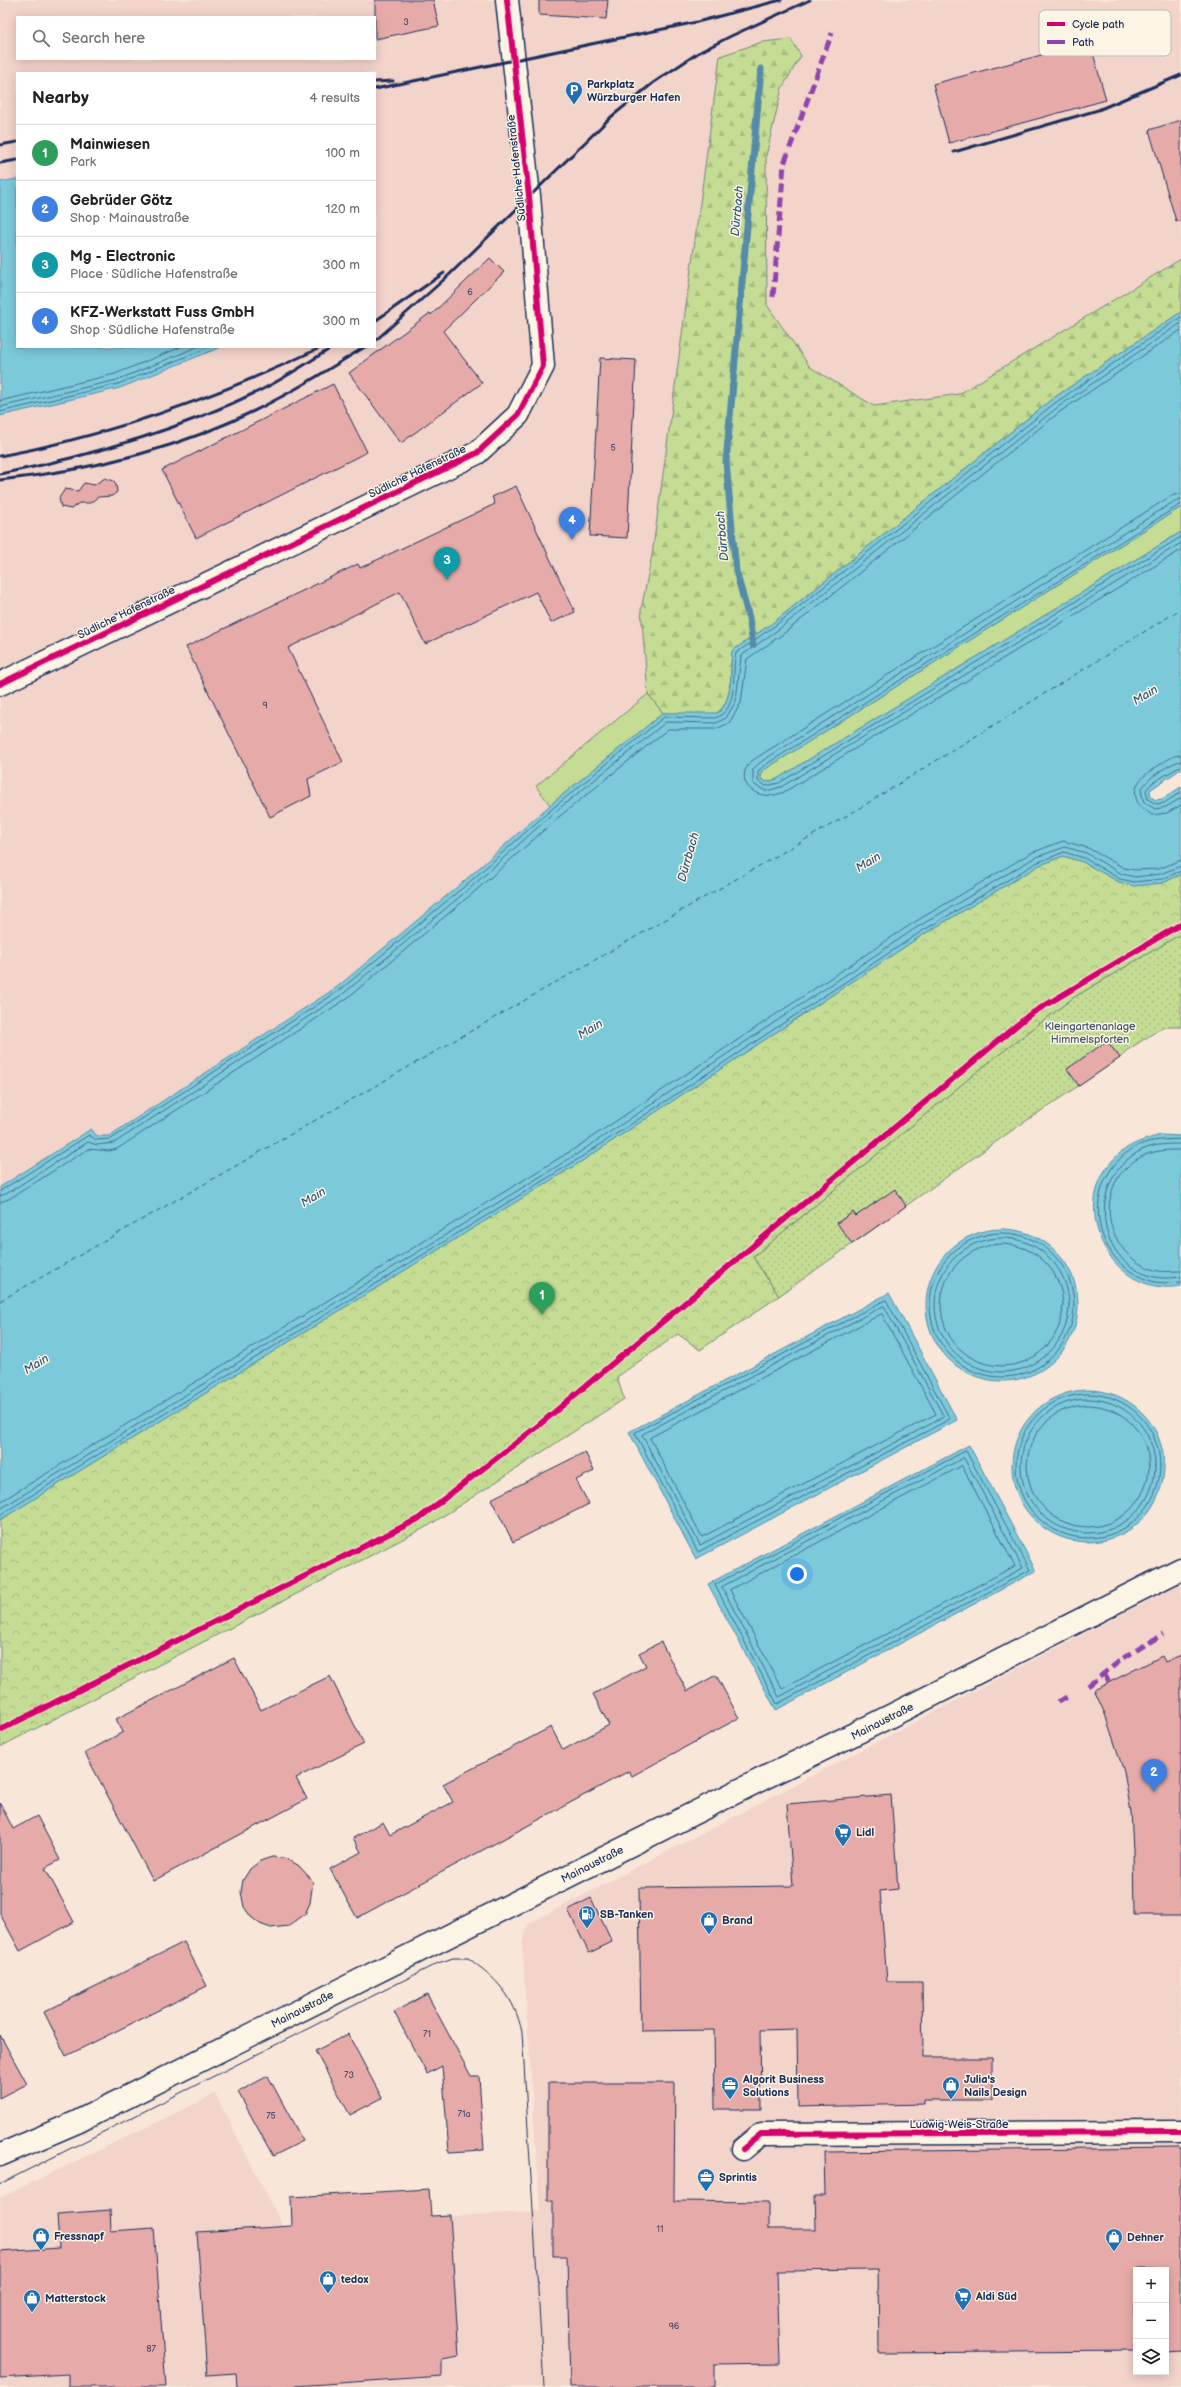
<!DOCTYPE html>
<html lang="en">
<head>
<meta charset="utf-8">
<style>
  :root { --surface:#fff; --page:#f6f6f6; --text:#222; --muted:#767676; --line:#e0e0e0; --accent:#1f6fb2 }
  body { margin:0; font-family:"Balsamiq Sans",sans-serif; background:var(--page); color:var(--text) }
  .controls { position:absolute; right:12px; bottom:12px; display:grid; overflow:hidden; border-radius:0px; box-shadow:0 2px 10px #0003 }
  .controls button { width:36px; height:36px; display:grid; place-items:center; padding:0; border:0; border-bottom:1px solid var(--line); background:var(--surface); color:var(--text); font:20px sans-serif }
  .you { position:absolute; left:797px; top:1574px; width:14px; height:14px; margin:-10px; border:3px solid #fff; border-radius:50%; background:#1a73e8; box-shadow:0 0 0 6px #1a73e833 }
  .badge { display:grid; place-items:center; width:26px; height:26px; border-radius:50%; background:var(--accent); color:#fff; font-size:13px; font-weight:700 }
  .pin { position:absolute; translate:-50% -33px; filter:drop-shadow(0 1px 2px #0008) }
  .pin::after { content:''; position:absolute; top:21px; width:14px; height:12px; background:inherit; clip-path:polygon(0 0,100% 0,50% 100%) }
  .list { margin:0; padding:0; list-style:none }
  h2 { display:flex; justify-content:space-between; align-items:center; height:52px; margin:0; padding:0 16px; font-size:17px }
  h2 small { font-size:13px; font-weight:400; color:var(--muted) }
  .list li { display:grid; grid-template-columns:26px 1fr auto; gap:12px; align-items:center; box-sizing:border-box; height:56px; padding:0 16px; border-top:1px solid var(--line) }
  .list b { display:block; font-size:15px; white-space:nowrap }
  .list p { margin:0; font-size:13px; white-space:nowrap; color:var(--muted) }
  .list em { font-size:13px; font-style:normal; color:var(--muted) }
  .icon { flex:none; width:22px; height:22px; fill:none; stroke:currentColor; stroke-width:2; stroke-linecap:round; stroke-linejoin:round }
  .map { position:relative; flex:none; width:1181px; height:2387px; overflow:hidden }
  .search { position:absolute; background:var(--surface); box-shadow:0 2px 10px #0003; left:16px; top:16px; width:360px; height:44px; display:flex; align-items:center; gap:10px; box-sizing:border-box; padding:0 14px; border-radius:0px; color:var(--muted); font-size:15px }
  .panel { position:absolute; background:var(--surface); box-shadow:0 2px 10px #0003; left:16px; top:72px; width:360px; height:276px; border-radius:0px }
  .map>svg:first-child { display:block }
</style>
</head>
<body>
<div class="map">
<svg width="1181" height="2387" viewBox="0 0 1181 2387">
  <defs>
    <pattern id="forest-firs" width="22" height="20" patternUnits="userSpaceOnUse"><rect width="22" height="20" fill="#c4dc93"/><path d="M5 1l3.5 6h-7zM16 11l3.5 6h-7z" fill="#a8bd81"/></pattern>
    <pattern id="park-crowns" width="20" height="18" patternUnits="userSpaceOnUse"><rect width="20" height="18" fill="#c4dc93"/><path d="M2 6a3 3 0 1 1 6 0M12 15a3 3 0 1 1 6 0" fill="none" stroke="#a8bd81"/></pattern>
    <pattern id="garden-dots" width="8" height="8" patternUnits="userSpaceOnUse"><rect width="8" height="8" fill="#c4dc93"/><path d="M2 2h.1M6 6h.1" fill="none" stroke="#a8bd81" stroke-width="1.8" stroke-linecap="round"/></pattern>
  </defs>
  <rect width="100%" height="100%" fill="#f8e6d9"/>
  <filter id="ink" filterUnits="userSpaceOnUse"><feTurbulence type="fractalNoise" baseFrequency=".025" numOctaves="2"/><feDisplacementMap in="SourceGraphic" scale="8" xChannelSelector="R" yChannelSelector="G"/><feConvolveMatrix kernelMatrix="1 2 1 2 8 2 1 2 1" color-interpolation-filters="sRGB"/></filter>
  <g filter="url(#ink)">
    <g fill="#f3d4cb" fill-rule="evenodd">
      <path d="M0,0H1181V259L959,394L874,406L810,367L767,305L766,156L782,88L800,56L790,39L652,555L641,610L648,694L536,786L550,805L463,882L337,987L109,1136H97L90,1129L0,1187V416L120,388L221,347H375V73H17V179L0,182ZM17,17H375V59H17Z"/>
      <path d="M1181,1583V2387H0V2198L215,2094L283,2226L540,2211L522,1944L528,1924ZM1136,2270H1166V2372H1136Z"/>
    </g>
    <g fill="#c4dc93" stroke="#708678">
      <path d="M1181,507V532L777,779L766,782L761,779V772L767,768Z"/>
      <path d="M648,694L663,713L550,805L536,786Z"/>
    </g>
    <path fill="url(#forest-firs)" stroke="#708678" d="M791,39L801,56L782,88L766,156L767,305L810,367L874,406L959,394L1181,259V312L1052,399L774,622L732,651C730,669 734,704 715,714L663,713L648,694L641,610L652,555L720,56L762,42Z"/>
    <path fill="url(#park-crowns)" stroke="#708678" d="M1063,856L1083,862L1119,882L1163,883L1181,874V934L1073,998L983,1067L753,1257L779,1296L700,1350L678,1334L617,1377L624,1399L428,1526L0,1747V1520L582,1161L921,936L1038,866Z"/>
    <path fill="url(#garden-dots)" stroke="#708678" d="M1181,934V1027H1163L1126,1051L1120,1058L1014,1129L779,1296L753,1257L983,1067L1073,998Z"/>
    <g fill="#7cc9da" stroke="#558ba8">
      <path d="M17,179V347H221L120,388L0,416V182Z"/>
      <path d="M1181,312V507L767,768L761,772V779L766,782L777,779L1181,532V769L1150,790L1151,797L1156,800L1162,799L1181,787V874L1163,883L1134,886L1119,882L1083,862L1063,856L1038,866L921,936L582,1161L0,1520V1187L91,1129L97,1136H109L337,987L463,882L550,805L663,713H718C734,699 730,670 732,651L774,622L1052,399Z"/>
      <path d="M1161,1135L1181,1136V1286C1109,1299 1064,1202 1119,1154C1131,1143 1146,1139 1161,1135Z"/>
      <circle cx="1002" cy="1305" r="76"/>
      <path d="M889,1293L957,1420L696,1559L629,1432Z"/>
      <circle cx="1088" cy="1466" r="76"/>
      <path d="M969,1445L1036,1571L776,1710L708,1584Z"/>
    </g>
    <g fill="none" stroke-linecap="round" stroke-linejoin="round">
      <g stroke="#426d90" stroke-width="1">
        <path d="M0,401L115,374L181,347"/>
        <path d="M0,407L117,380L197,347"/>
        <path d="M0,412L118,384L210,347"/>
        <path d="M1181,493L1171,496L753,760C731,778 754,805 784,792L1181,550"/>
        <path d="M1181,499L1175,501L762,761L753,769V784L766,791L781,787L1181,543"/>
        <path d="M1181,504L765,765L758,771V781L766,786L779,783L1181,537"/>
        <path d="M1181,755C1172,755 1166,761 1158,766C1144,775 1128,786 1139,805L1152,815L1167,813L1181,805"/>
        <path d="M1181,761C1171,762 1143,781 1141,791L1144,802L1155,809L1166,807L1181,798"/>
        <path d="M1181,766L1152,783L1146,790L1148,799L1156,804L1164,803L1181,792"/>
        <path d="M1181,1139C1167,1140 1153,1139 1139,1145C1081,1175 1086,1258 1148,1280C1159,1284 1170,1283 1181,1282"/>
        <path d="M1181,1144C1168,1144 1154,1144 1142,1150C1089,1175 1092,1259 1151,1276C1161,1279 1171,1278 1181,1277"/>
        <path d="M1181,1150C1169,1150 1157,1150 1145,1155C1093,1178 1100,1250 1151,1269C1161,1273 1171,1271 1181,1271"/>
        <path d="M0,1191L89,1135L96,1140L111,1139L340,990L466,885L553,808L664,717L715,718C740,710 731,672 736,653L776,625L1055,403L1181,317"/>
        <path d="M0,1196L6,1194L88,1142L97,1145L114,1143L343,994L469,889L556,811L666,722L716,723L726,718L736,701L741,656L779,629L1058,407L1181,323"/>
        <path d="M0,1202L9,1199L88,1149L109,1151L117,1149L346,999L473,893L560,816L668,729H716L729,723L741,703L747,659L783,634L1061,411L1181,330"/>
        <circle cx="1002" cy="1305" r="72"/>
        <circle cx="1002" cy="1305" r="67"/>
        <circle cx="1002" cy="1305" r="61"/>
        <path d="M886,1300L950,1419L698,1552L635,1433Z"/>
        <path d="M884,1306L944,1417L700,1545L642,1435Z"/>
        <path d="M882,1314L936,1414L702,1537L650,1438Z"/>
        <circle cx="1088" cy="1466" r="72"/>
        <circle cx="1088" cy="1466" r="67"/>
        <circle cx="1088" cy="1466" r="61"/>
        <path d="M966,1451L1030,1570L777,1704L715,1585Z"/>
        <path d="M964,1458L1023,1568L779,1697L722,1587Z"/>
        <path d="M962,1466L1015,1566L782,1689L730,1590Z"/>
        <path d="M0,1502L574,1149L913,923L1031,853L1063,841L1088,848L1124,868L1135,870L1159,869L1181,860"/>
        <path d="M0,1509L577,1154L916,928L1034,858L1065,847L1086,853L1122,874L1135,877L1160,874L1181,866"/>
        <path d="M0,1515L580,1158L919,933L1036,863L1064,852L1084,858L1120,879L1134,882L1162,879L1181,871"/>
      </g>
      <path stroke="#558ba8" stroke-width="7" d="M753,645L749,618L736,571L726,462L761,69"/>
      <path stroke="#33567d" stroke-width="1" stroke-dasharray="5 4" stroke-linecap="butt" d="M0,1301L855,811L1181,609"/>
    </g>
    <g fill="#e6aba9" stroke="#1b2f5e">
      <path d="M375,0H433L439,26L375,39Z"/>
      <path d="M539,0H608L606,19L539,15Z"/>
      <path d="M1090,42L1106,100L949,143L933,84Z"/>
      <path d="M1181,120V221H1176L1149,130Z"/>
      <path d="M490,258L504,272L443,331L482,383L401,443L349,373L430,313L431,315Z"/>
      <path d="M600,358L636,360L627,538L590,536Z"/>
      <path d="M333,384L367,452L196,538L162,470Z"/>
      <path d="M105,478L114,481L116,485L117,492L112,496L98,497L90,503H79L71,509L61,507L59,498L65,489L78,491L84,483L94,485Z"/>
      <path d="M516,486L575,612L551,623L536,592L425,644L400,592L288,648L343,762L308,779L311,796L270,817L186,647L358,564L360,568L495,504L492,497Z"/>
      <path d="M1107,1041L1120,1058L1079,1086L1067,1069Z"/>
      <path d="M895,1189L906,1206L852,1244L837,1223L853,1212L856,1216Z"/>
      <path d="M585,1452L594,1471L576,1480L589,1504L513,1542L491,1499Z"/>
      <path d="M661,1642L687,1691L716,1675L739,1718L632,1776L629,1771L357,1918L330,1869L361,1852L353,1838L383,1822L390,1835L453,1802L443,1784L551,1727L563,1750L609,1725L593,1694L646,1666L639,1653Z"/>
      <path d="M1181,1655V1915H1134L1133,1850L1131,1812L1124,1772L1105,1714L1094,1690L1162,1656L1165,1662Z"/>
      <path d="M234,1658L261,1710L330,1676L364,1744L296,1778L307,1799L153,1881L85,1753L123,1732L116,1719Z"/>
      <path d="M891,1795L898,1889L880,1891L887,1982H922L923,2058H992V2100H924V2104L798,2107L797,2029L760,2030L761,2109H715L714,2030L641,2031L639,1888L793,1886L787,1804Z"/>
      <path d="M0,1803L13,1829L37,1816L60,1860L45,1868L74,1922L20,1951L0,1914Z"/>
      <path d="M272,1857L284,1858L298,1865L313,1881L310,1903L305,1914L289,1926L271,1928L260,1924L251,1917L244,1907L241,1892L243,1880L250,1869L260,1861Z"/>
      <path d="M591,1898L612,1942L589,1953L568,1910Z"/>
      <path d="M184,1942L207,1986L66,2056L44,2012Z"/>
      <path d="M427,1994L471,2076H479L484,2150L449,2152L442,2066L427,2074L394,2012Z"/>
      <path d="M348,2034L382,2098L350,2115L315,2051Z"/>
      <path d="M0,2035L27,2084L0,2098Z"/>
      <path d="M268,2076L303,2141L273,2156L238,2092Z"/>
      <path d="M548,2083H675L674,2201L768,2202V2229H816L815,2195H825L824,2152L1181,2148V2350L1166,2351V2270H1136V2351L879,2353L878,2270L777,2271L780,2364L714,2365V2387H570L567,2256H553V2201H548Z"/>
      <path d="M429,2189L431,2216L450,2215L459,2356L442,2359V2376L280,2387H237L236,2373L207,2375L197,2232L292,2226L291,2197Z"/>
      <path d="M110,2210L111,2231L154,2228L166,2387H68V2374L0,2378V2252L59,2248L57,2214Z"/>
    </g>
    <g fill="none" stroke-linecap="round" stroke-linejoin="round">
      <g stroke="#1b2f5e" stroke-width="25">
        <g id="minor">
          <path d="M0,684L477,453L518,415L543,366L529,196L507,0"/>
          <path d="M743,2149L761,2134L1181,2132"/>
        </g>
      </g>
      <g stroke="#1b2f5e" stroke-width="25">
        <path id="secondary" d="M0,2155L77,2122L780,1770C915,1706 1047,1636 1181,1569"/>
      </g>
      <use href="#minor" stroke="#fcf5e5" stroke-width="22"/>
      <use href="#secondary" stroke="#fcf5e5" stroke-width="22"/>
      <path stroke="#1b2f5e" stroke-width="1" d="M0,2184L438,1963L453,1958H468C497,1979 514,1996 522,2032L544,2387"/>
      <g stroke="#1b2f5e" stroke-width="3">
        <path d="M375,82L393,81"/>
        <path d="M375,89L697,22L781,0"/>
        <path d="M0,145L17,142"/>
        <path d="M954,152L1098,110L1181,75"/>
        <path d="M0,163L17,160"/>
        <path d="M375,321L444,273"/>
        <path d="M375,341L449,275L611,117L653,83L698,53L731,36L810,0"/>
        <path d="M0,456C112,435 219,396 322,347"/>
        <path d="M0,474C90,456 180,430 263,389C287,377 310,361 333,347"/>
        <path d="M0,480C96,470 194,445 279,398C308,383 336,364 365,347"/>
      </g>
      <g stroke="#8e44ad" stroke-width="5" stroke-dasharray="10 5" stroke-linecap="butt">
        <path d="M773,297L784,164L832,33"/>
        <path d="M1104,1673L1109,1683"/>
        <path d="M1088,1686L1125,1657L1163,1634"/>
        <path d="M1058,1702L1071,1695"/>
      </g>
      <g stroke="#fcf5e5" stroke-width="8">
        <g id="cycleway">
          <path d="M0,684L477,453L518,415L543,366L529,196L507,0"/>
          <path d="M0,1730L418,1519L539,1425L1029,1015L1181,924"/>
          <path d="M743,2149L761,2134L1181,2132"/>
        </g>
      </g>
      <use href="#cycleway" stroke="#d6006c" stroke-width="6"/>
    </g>
  </g>
  <defs>
    <g id="parking-pin" transform="scale(0.9)"><path d="M0 17L-7.5 6A9.5 9.5 0 1 1 7.5 6Z" fill="#1f6fb2" stroke="#fcf5e5"/><path d="M-3.5-5.5H1a3.5 3.5 0 0 1 0 7H-1V5.5H-3.5ZM-1-3.4V-.6H.8a1.4 1.4 0 0 0 0-2.8Z" fill="#fff"/></g>
    <g id="supermarket-pin" transform="scale(0.9)"><path d="M0 17L-7.5 6A9.5 9.5 0 1 1 7.5 6Z" fill="#1f6fb2" stroke="#fcf5e5"/><path d="M-6-5.5h2.5l.6 2H6L4.5 2H-2.5L-4.4-4H-6ZM-1.5 3.2a1.3 1.3 0 1 0 .1 0ZM3 3.2a1.3 1.3 0 1 0 .1 0Z" fill="#fff"/></g>
    <g id="fuel-pin" transform="scale(0.9)"><path d="M0 17L-7.5 6A9.5 9.5 0 1 1 7.5 6Z" fill="#1f6fb2" stroke="#fcf5e5"/><path d="M-5.5-6h7V0h2V4h1.3V-2.5L3-4.5l.8-.8L6-3V5H2.5V1h-1V6h-7ZM-4.2-4.7v3.2H.2V-4.7Z" fill="#fff"/></g>
    <g id="shop-pin" transform="scale(0.9)"><path d="M0 17L-7.5 6A9.5 9.5 0 1 1 7.5 6Z" fill="#1f6fb2" stroke="#fcf5e5"/><path d="M-5-2.5h2.3a2.7 3.5 0 0 1 5.4 0H5L5.5 6h-11ZM-1.5-2.5h3a1.5 2.3 0 0 0-3 0Z" fill="#fff"/></g>
    <g id="office-pin" transform="scale(0.9)"><path d="M0 17L-7.5 6A9.5 9.5 0 1 1 7.5 6Z" fill="#1f6fb2" stroke="#fcf5e5"/><path d="M-6-3h4V-5.5h4V-3h4V5H-6ZM-1-4.5V-3h2v-1.5ZM-6 0V1H6V0Z" fill="#fff"/></g>
  </defs>
  <g fill-rule="evenodd">
    <use href="#parking-pin" x="574" y="90"/>
    <use href="#supermarket-pin" x="843" y="1832"/>
    <use href="#fuel-pin" x="587" y="1914"/>
    <use href="#shop-pin" x="709" y="1920"/>
    <use href="#office-pin" x="730" y="2085"/>
    <use href="#shop-pin" x="951" y="2085"/>
    <use href="#office-pin" x="706" y="2177"/>
    <use href="#shop-pin" x="41" y="2236"/>
    <use href="#shop-pin" x="1114" y="2237"/>
    <use href="#shop-pin" x="328" y="2279"/>
    <use href="#supermarket-pin" x="963" y="2296"/>
    <use href="#shop-pin" x="32" y="2298"/>
  </g>
  <g text-anchor="middle" stroke-width="3" stroke-linejoin="round" paint-order="stroke">
    <g font-size="9" fill="#4e4e71">
      <text x="406" y="25">3</text>
      <text x="470" y="295">6</text>
      <text x="613" y="451">5</text>
      <text x="265" y="708">9</text>
      <text x="427" y="2037">71</text>
      <text x="349" y="2078">73</text>
      <text x="464" y="2117">71a</text>
      <text x="271" y="2119">75</text>
      <text x="660" y="2232">11</text>
      <text x="674" y="2329">96</text>
      <text x="151" y="2352">87</text>
    </g>
    <g font-size="11" font-weight="bold" fill="#1b2f5e" stroke="#fcf5e5" text-anchor="start">
      <text x="587" y="88">Parkplatz<tspan x="587" dy="13">Würzburger Hafen</tspan></text>
      <text x="856" y="1836">Lidl</text>
      <text x="600" y="1918">SB-Tanken</text>
      <text x="722" y="1924">Brand</text>
      <text x="743" y="2083">Algorit Business<tspan x="743" dy="13">Solutions</tspan></text>
      <text x="964" y="2083">Julia's<tspan x="964" dy="13">Nails Design</tspan></text>
      <text x="719" y="2181">Sprintis</text>
      <text x="54" y="2240">Fressnapf</text>
      <text x="1127" y="2241">Dehner</text>
      <text x="341" y="2283">tedox</text>
      <text x="976" y="2300">Aldi Süd</text>
      <text x="45" y="2302">Matterstock</text>
    </g>
    <g font-size="11" fill="#1b2f5e" stroke="#fcf5e5">
      <text transform="translate(516 168) rotate(-96)" y="4">Südliche Hafenstraße</text>
      <text transform="translate(417 471) rotate(-26)" y="4">Südliche Hafenstraße</text>
      <text transform="translate(126 612) rotate(-26)" y="4">Südliche Hafenstraße</text>
      <text transform="translate(882 1721) rotate(-27)" y="4">Mainaustraße</text>
      <text transform="translate(592 1864) rotate(-27)" y="4">Mainaustraße</text>
      <text transform="translate(302 2009) rotate(-27)" y="4">Mainaustraße</text>
      <text x="959" y="2128">Ludwig-Weis-Straße</text>
    </g>
    <g font-size="11" fill="#455a6b" stroke="#fcf5e5">
      <text x="1090" y="1030">Kleingartenanlage<tspan x="1090" dy="13">Himmelspforten</tspan></text>
    </g>
    <g font-size="12" font-style="italic" fill="#33567d" stroke="#fcf5e5">
      <text transform="translate(737 211) rotate(-85)" y="4">Dürrbach</text>
      <text transform="translate(722 536) rotate(-95)" y="4">Dürrbach</text>
      <text transform="translate(1145 695) rotate(-31)" y="4">Main</text>
      <text transform="translate(688 857) rotate(-74)" y="4">Dürrbach</text>
      <text transform="translate(868 862) rotate(-31)" y="4">Main</text>
      <text transform="translate(590 1029) rotate(-31)" y="4">Main</text>
      <text transform="translate(313 1197) rotate(-31)" y="4">Main</text>
      <text transform="translate(36 1364) rotate(-31)" y="4">Main</text>
    </g>
  </g>
  <rect x="1039" y="10" width="132" height="46" rx="6" fill="#fcf5e5" stroke="#b8babc" stroke-width="1"/>
  <rect x="1047" y="22" width="18" height="4" fill="#d6006c"/>
  <rect x="1047" y="40" width="18" height="4" fill="#8e44ad"/>
  <g font-size="11" fill="#1b2f5e">
    <text x="1072" y="28">Cycle path</text>
    <text x="1072" y="46">Path</text>
  </g>
</svg>
<div class="controls">
<button>+</button>
<button>−</button>
<button><svg class="icon" aria-label="layers" viewBox="0 0 24 24"><path d="M12 4l9 5-9 5-9-5zM3 14l9 5 9-5"/></svg></button>
</div>
<div class="you"></div>
<div class="pin badge" style="left:542px;top:1315px;background:#2e9e5b">1</div>
<div class="pin badge" style="left:1154px;top:1792px;background:#3f7fe0">2</div>
<div class="pin badge" style="left:447px;top:580px;background:#0f9aa8">3</div>
<div class="pin badge" style="left:572px;top:540px;background:#3f7fe0">4</div>
<div class="search"><svg class="icon" aria-label="search" viewBox="0 0 24 24"><circle cx="10" cy="10" r="6"/><path d="M15 15l6 6"/></svg>Search here</div>
<section class="panel">
<h2>Nearby<small>4 results</small></h2>
<ul class="list">
<li><span class="badge" style="background:#2e9e5b">1</span><div><b>Mainwiesen</b><p>Park</p></div><em>100 m</em></li>
<li><span class="badge" style="background:#3f7fe0">2</span><div><b>Gebrüder Götz</b><p>Shop · Mainaustraße</p></div><em>120 m</em></li>
<li><span class="badge" style="background:#0f9aa8">3</span><div><b>Mg - Electronic</b><p>Place · Südliche Hafenstraße</p></div><em>300 m</em></li>
<li><span class="badge" style="background:#3f7fe0">4</span><div><b>KFZ-Werkstatt Fuss GmbH</b><p>Shop · Südliche Hafenstraße</p></div><em>300 m</em></li>
</ul>
</section>
</div>
</body>
</html>
